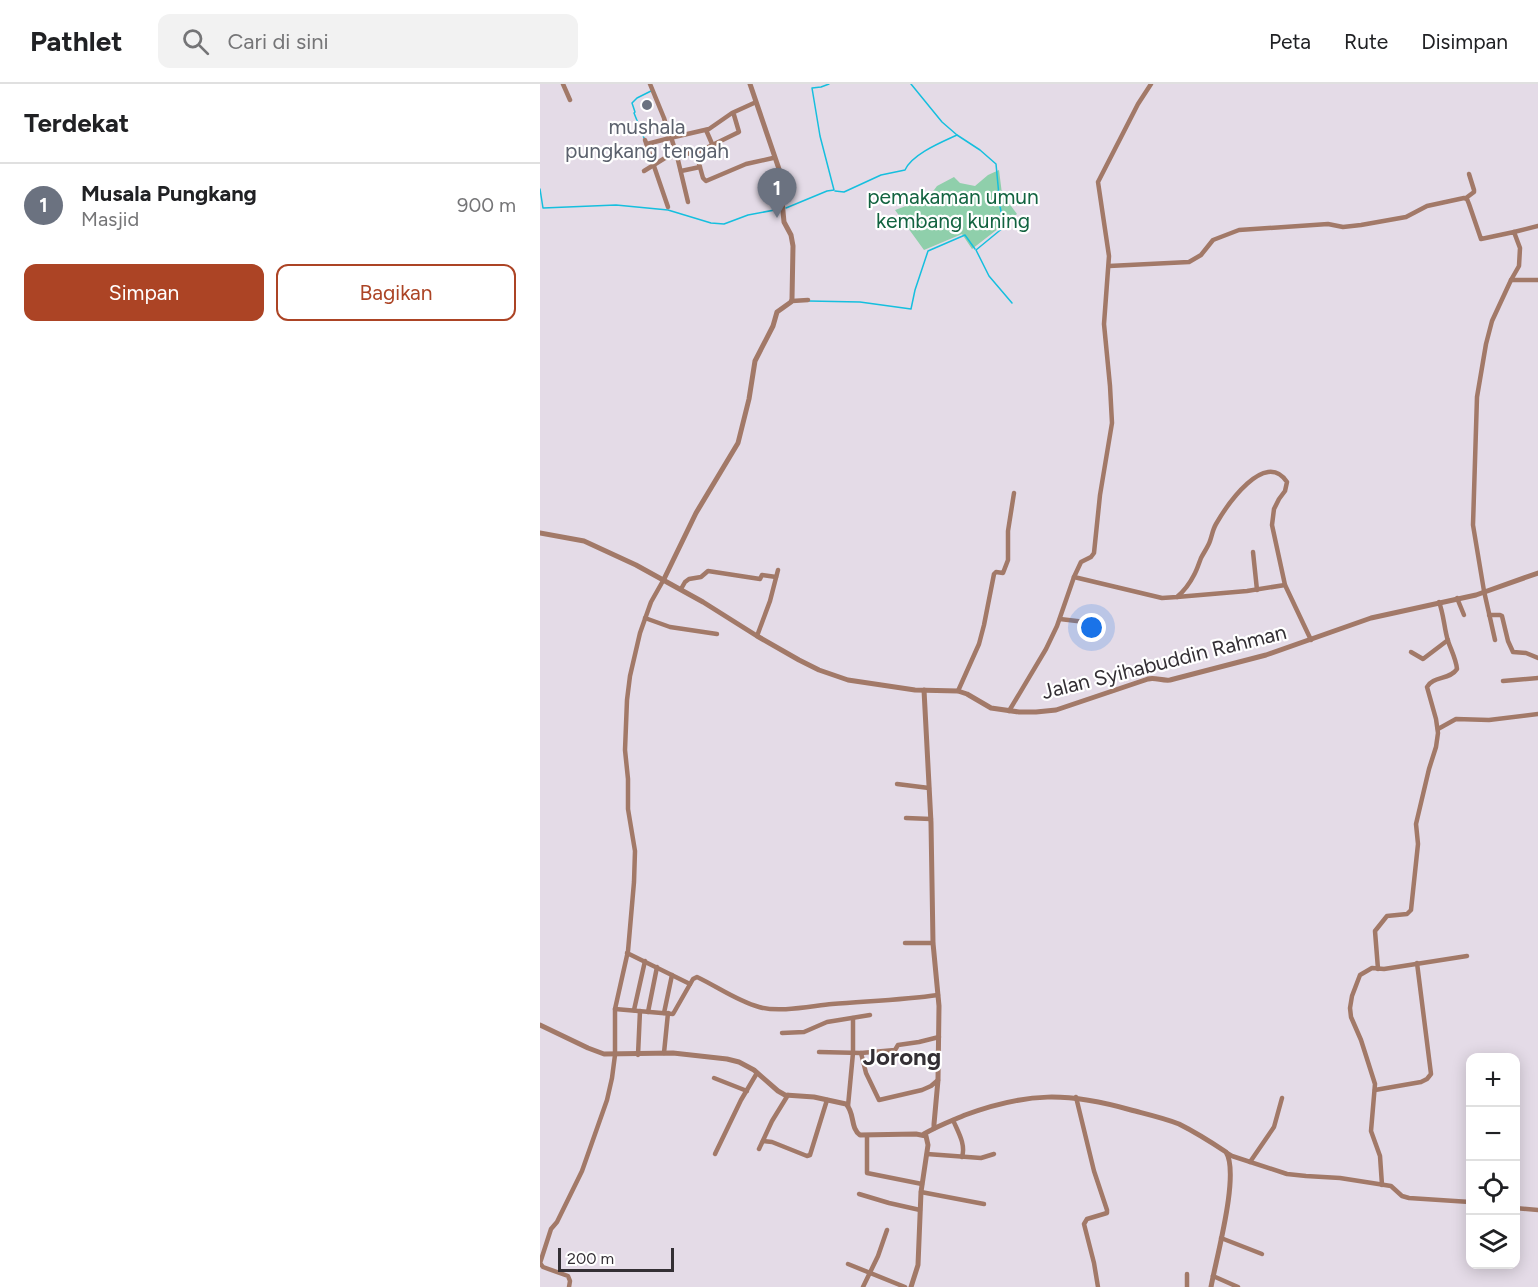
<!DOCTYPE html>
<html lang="id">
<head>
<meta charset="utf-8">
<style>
  :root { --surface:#fff; --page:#f2f2f2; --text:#202124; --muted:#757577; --line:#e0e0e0; --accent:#ac4425 }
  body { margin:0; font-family:Figtree,sans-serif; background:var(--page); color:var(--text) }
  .controls { position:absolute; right:18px; bottom:18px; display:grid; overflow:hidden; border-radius:12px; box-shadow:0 3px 15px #0003 }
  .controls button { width:54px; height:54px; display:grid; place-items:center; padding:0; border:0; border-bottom:2px solid var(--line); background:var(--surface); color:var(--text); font:30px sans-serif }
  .scale { position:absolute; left:18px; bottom:15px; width:116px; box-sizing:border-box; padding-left:6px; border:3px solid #332f34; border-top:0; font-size:16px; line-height:21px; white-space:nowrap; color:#332f34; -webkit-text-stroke:4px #fff; paint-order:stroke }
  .you { position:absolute; left:552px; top:544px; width:21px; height:21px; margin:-15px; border:4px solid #fff; border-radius:50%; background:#1a73e8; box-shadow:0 0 0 9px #1a73e833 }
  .badge { display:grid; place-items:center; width:39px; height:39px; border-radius:50%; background:var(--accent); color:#fff; font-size:20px; font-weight:700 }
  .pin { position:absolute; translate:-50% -50px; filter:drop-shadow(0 2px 3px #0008) }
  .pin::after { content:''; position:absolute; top:32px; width:21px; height:18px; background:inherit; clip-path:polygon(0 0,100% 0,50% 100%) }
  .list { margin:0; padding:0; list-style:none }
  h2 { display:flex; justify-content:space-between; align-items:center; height:78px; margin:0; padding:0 24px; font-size:26px }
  h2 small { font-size:20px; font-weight:400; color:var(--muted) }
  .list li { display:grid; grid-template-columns:39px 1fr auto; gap:18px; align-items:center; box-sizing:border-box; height:84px; padding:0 24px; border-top:2px solid var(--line) }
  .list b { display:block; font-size:22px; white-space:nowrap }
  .list p { margin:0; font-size:20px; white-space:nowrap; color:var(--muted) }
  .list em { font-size:20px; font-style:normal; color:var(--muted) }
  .actions { display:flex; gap:12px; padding:18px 24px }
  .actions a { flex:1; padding:14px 0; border:2px solid var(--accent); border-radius:12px; text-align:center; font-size:21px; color:var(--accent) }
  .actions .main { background:var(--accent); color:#fff }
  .icon { flex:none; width:33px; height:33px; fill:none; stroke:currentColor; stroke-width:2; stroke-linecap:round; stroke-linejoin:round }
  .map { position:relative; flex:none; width:998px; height:1203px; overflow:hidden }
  header { display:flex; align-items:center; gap:36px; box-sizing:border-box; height:84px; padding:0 30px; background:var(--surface); border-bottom:2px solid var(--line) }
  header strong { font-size:28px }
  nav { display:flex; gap:33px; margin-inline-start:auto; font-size:21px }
  .search { width:420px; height:54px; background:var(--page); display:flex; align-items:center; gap:15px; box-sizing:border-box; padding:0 21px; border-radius:12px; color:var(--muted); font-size:22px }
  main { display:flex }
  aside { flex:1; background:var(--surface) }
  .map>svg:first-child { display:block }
</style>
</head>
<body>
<header>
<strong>Pathlet</strong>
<div class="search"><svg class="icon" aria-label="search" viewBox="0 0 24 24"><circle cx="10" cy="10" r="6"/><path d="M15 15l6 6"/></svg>Cari di sini</div>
<nav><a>Peta</a><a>Rute</a><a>Disimpan</a></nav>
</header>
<main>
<aside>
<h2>Terdekat<small></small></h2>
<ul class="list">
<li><span class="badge" style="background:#6b7280">1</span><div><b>Musala Pungkang</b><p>Masjid</p></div><em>900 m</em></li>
</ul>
<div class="actions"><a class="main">Simpan</a><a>Bagikan</a></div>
</aside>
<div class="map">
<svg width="998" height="1203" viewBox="0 0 998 1203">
  <rect width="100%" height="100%" fill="#e4dbe7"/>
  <path fill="#8fcfab" d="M459,86L462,110L477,130L432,165L422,150L384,166L355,126L388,114L397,102L414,93L420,99L435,102L448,91Z"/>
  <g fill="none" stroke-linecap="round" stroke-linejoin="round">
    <g stroke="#15bfde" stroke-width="1.5">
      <path d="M371,0L402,38L417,51L440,66L456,80L460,122L464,143L436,166L449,192L472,219"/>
      <path d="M104,54L94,29L95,28L92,19L97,14L111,7"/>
      <path d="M0,105L3,124L76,121L128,126L171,139L184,140L208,131L240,125"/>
      <path d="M295,107L304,108L341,91L365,86C372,70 402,58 417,51"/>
      <path d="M246,124L287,107L294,106L280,52L272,4L281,3L289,0"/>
      <path d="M269,217L320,218L371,225L375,206L388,167L425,151L435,165"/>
    </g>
    <g stroke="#a27968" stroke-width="4.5">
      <path d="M23,0L30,16"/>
      <path d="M110,0L124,34L130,54L169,45L192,29L214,19"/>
      <path d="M166,46L173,62"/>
      <path d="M131,53L137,72L160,67L199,48L194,31"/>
      <path d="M105,56L128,123"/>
      <path d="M107,60L130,54"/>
      <path d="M156,69L163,94L166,97L206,80L233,74"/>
      <path d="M104,87L125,74L137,72L148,118"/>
      <path d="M141,87L160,83"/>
      <path d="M926,114L934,108V106L929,90"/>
      <path d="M974,148L998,142"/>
      <path d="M569,182L649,178L661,171L673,156L699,146L788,140L803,143L821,141L866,133L887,122L924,114L927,115L929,120L941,155L974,148L980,164L979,182L971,196L952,237L946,260L937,313L933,441L944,507L955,556"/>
      <path d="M971,196H998"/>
      <path d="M252,217L268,216"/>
      <path d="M713,468L717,506"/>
      <path d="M534,493L541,478L551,473L554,469L560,411L572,339L570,302L564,240L569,172L558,98L598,20L611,0"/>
      <path d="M141,505L145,498L149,495L161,493L168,487L220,495L222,491L236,493"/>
      <path d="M637,513L707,507L745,501"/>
      <path d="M917,514L924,531"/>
      <path d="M949,531H960L962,532L968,557L973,568L986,569L998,574"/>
      <path d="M105,534L130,543L177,550"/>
      <path d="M520,535L545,538"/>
      <path d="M217,552L230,517L238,486"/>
      <path d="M871,568L883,575L908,556"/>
      <path d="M963,597L998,594"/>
      <path d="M418,607L439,560L444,541L454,490L456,488L463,489L468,476V447L474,409"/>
      <path d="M469,627L506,565L517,542L534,493L622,514L637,513C644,507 650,499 654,491C657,486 659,479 661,474C664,468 668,463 670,457C672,451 673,445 676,440C687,421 725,365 747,398L745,407L739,415L734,425L732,441L745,501L771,556"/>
      <path d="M898,645L916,635L949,636L998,630"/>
      <path d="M357,700L389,704"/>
      <path d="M366,734L391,735"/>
      <path d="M365,859H393"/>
      <path d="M87,869L150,900"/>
      <path d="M838,885L835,847L847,832L867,830L871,826L878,760L876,740L889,685L896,663L898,649L896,635L887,603C893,592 910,596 917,585C916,575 911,566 908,557C904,544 904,531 899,518"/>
      <path d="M75,925L133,930L153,895L157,893C178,903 197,917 219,923C239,929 271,922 292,920C328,917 363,916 398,911"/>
      <path d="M94,926L105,877"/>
      <path d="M108,928L117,883"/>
      <path d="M124,929L132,891"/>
      <path d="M242,949L264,948L287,938L330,931"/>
      <path d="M279,968L321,969L355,966L358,961L379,958L399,953"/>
      <path d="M124,969L128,929"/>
      <path d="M321,969L326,989L339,1016L382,1006L391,1002L398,996"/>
      <path d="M98,971L100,927"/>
      <path d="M174,994L207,1007"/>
      <path d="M835,1006L881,998L887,995L891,990L877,879"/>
      <path d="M536,1013L554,1087L567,1126V1129L547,1135L544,1140L554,1179L558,1203"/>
      <path d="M308,1022L313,969V934"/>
      <path d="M413,1036C418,1048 426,1060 422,1073"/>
      <path d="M327,1052V1089L382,1100"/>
      <path d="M223,1057L232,1058L267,1072L270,1071L287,1016"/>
      <path d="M219,1065L232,1037L248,1011"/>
      <path d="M687,1069L692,1072L747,1090L766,1092L800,1094L851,1102L862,1112L869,1114L930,1118"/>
      <path d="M175,1070L201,1016L217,989"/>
      <path d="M387,1070L441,1074L454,1070"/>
      <path d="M710,1078L734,1043L742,1014"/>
      <path d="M842,1101L840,1072L831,1047L835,1000L821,956L811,933L810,924L812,912L820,891L832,884L844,885L927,872"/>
      <path d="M381,1108L444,1120"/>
      <path d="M319,1110L349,1119L380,1126"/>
      <path d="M975,1124L998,1126"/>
      <path d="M681,1154L722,1170"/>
      <path d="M308,1180L365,1203"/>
      <path d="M647,1190V1203"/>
      <path d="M673,1192L698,1203"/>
      <path d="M29,1203L30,1197L28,1192L3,1183L0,1179L11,1145L17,1138L42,1087L67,1016L72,994L75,971V925L88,867L94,798L95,767L88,725V695L85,666L87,616L90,592L100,549L111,518L124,495"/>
      <path d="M323,1203L338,1172L347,1146"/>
    </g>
    <g stroke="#a27968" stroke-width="5">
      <path d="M0,449L44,457L96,481L163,518L217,552L259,576L279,586L308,596L375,606L418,607L427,610L451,624L479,628H496L516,626L608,595C615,593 622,597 630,596L726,571L831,534L936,511L998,489"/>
      <path d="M124,495L156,429L198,359L209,315L215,277L233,242L237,228L251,218L252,215L253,162L251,151L244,138L239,85L210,0"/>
      <path d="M384,606L391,739L393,859L399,922L398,996L394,1040V1044"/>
      <path d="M0,941L48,964L64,970L133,969L187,975L199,978L214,986L238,1007L245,1011L274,1013L306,1020C315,1029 310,1044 320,1051L376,1050L386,1052L388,1061L381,1108L378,1181L371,1203"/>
      <path d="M384,1050C397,1042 411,1037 425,1031C488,1008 527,1008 591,1026C606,1030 624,1034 639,1040C655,1048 671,1058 686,1068C700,1090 676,1175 671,1203"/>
    </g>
  </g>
  <circle fill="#6b7280" stroke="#fff" stroke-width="2" cx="107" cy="21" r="6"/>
  <g text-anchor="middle" stroke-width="4.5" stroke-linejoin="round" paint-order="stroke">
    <g font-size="21" fill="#5b616d" stroke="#fff">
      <text x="107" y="50">mushala<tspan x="107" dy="24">pungkang tengah</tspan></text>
    </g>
    <g font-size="21" fill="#126340" stroke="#fff">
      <text x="413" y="120">pemakaman umun<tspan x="413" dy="24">kembang kuning</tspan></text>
    </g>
    <g font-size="21" fill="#332f34" stroke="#fff">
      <text transform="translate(624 578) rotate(-14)" y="7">Jalan Syihabuddin Rahman</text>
    </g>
    <g font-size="24" font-weight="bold" fill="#332f34" stroke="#fff">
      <text x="362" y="981">Jorong</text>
    </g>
  </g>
</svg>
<div class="controls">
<button>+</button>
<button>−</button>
<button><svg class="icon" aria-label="locate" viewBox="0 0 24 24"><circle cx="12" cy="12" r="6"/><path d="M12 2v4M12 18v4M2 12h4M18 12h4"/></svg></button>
<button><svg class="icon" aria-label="layers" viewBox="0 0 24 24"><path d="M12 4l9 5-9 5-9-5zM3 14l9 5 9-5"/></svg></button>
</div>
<div class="scale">200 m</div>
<div class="you"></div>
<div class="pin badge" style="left:237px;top:134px;background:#6b7280">1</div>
</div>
</main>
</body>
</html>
